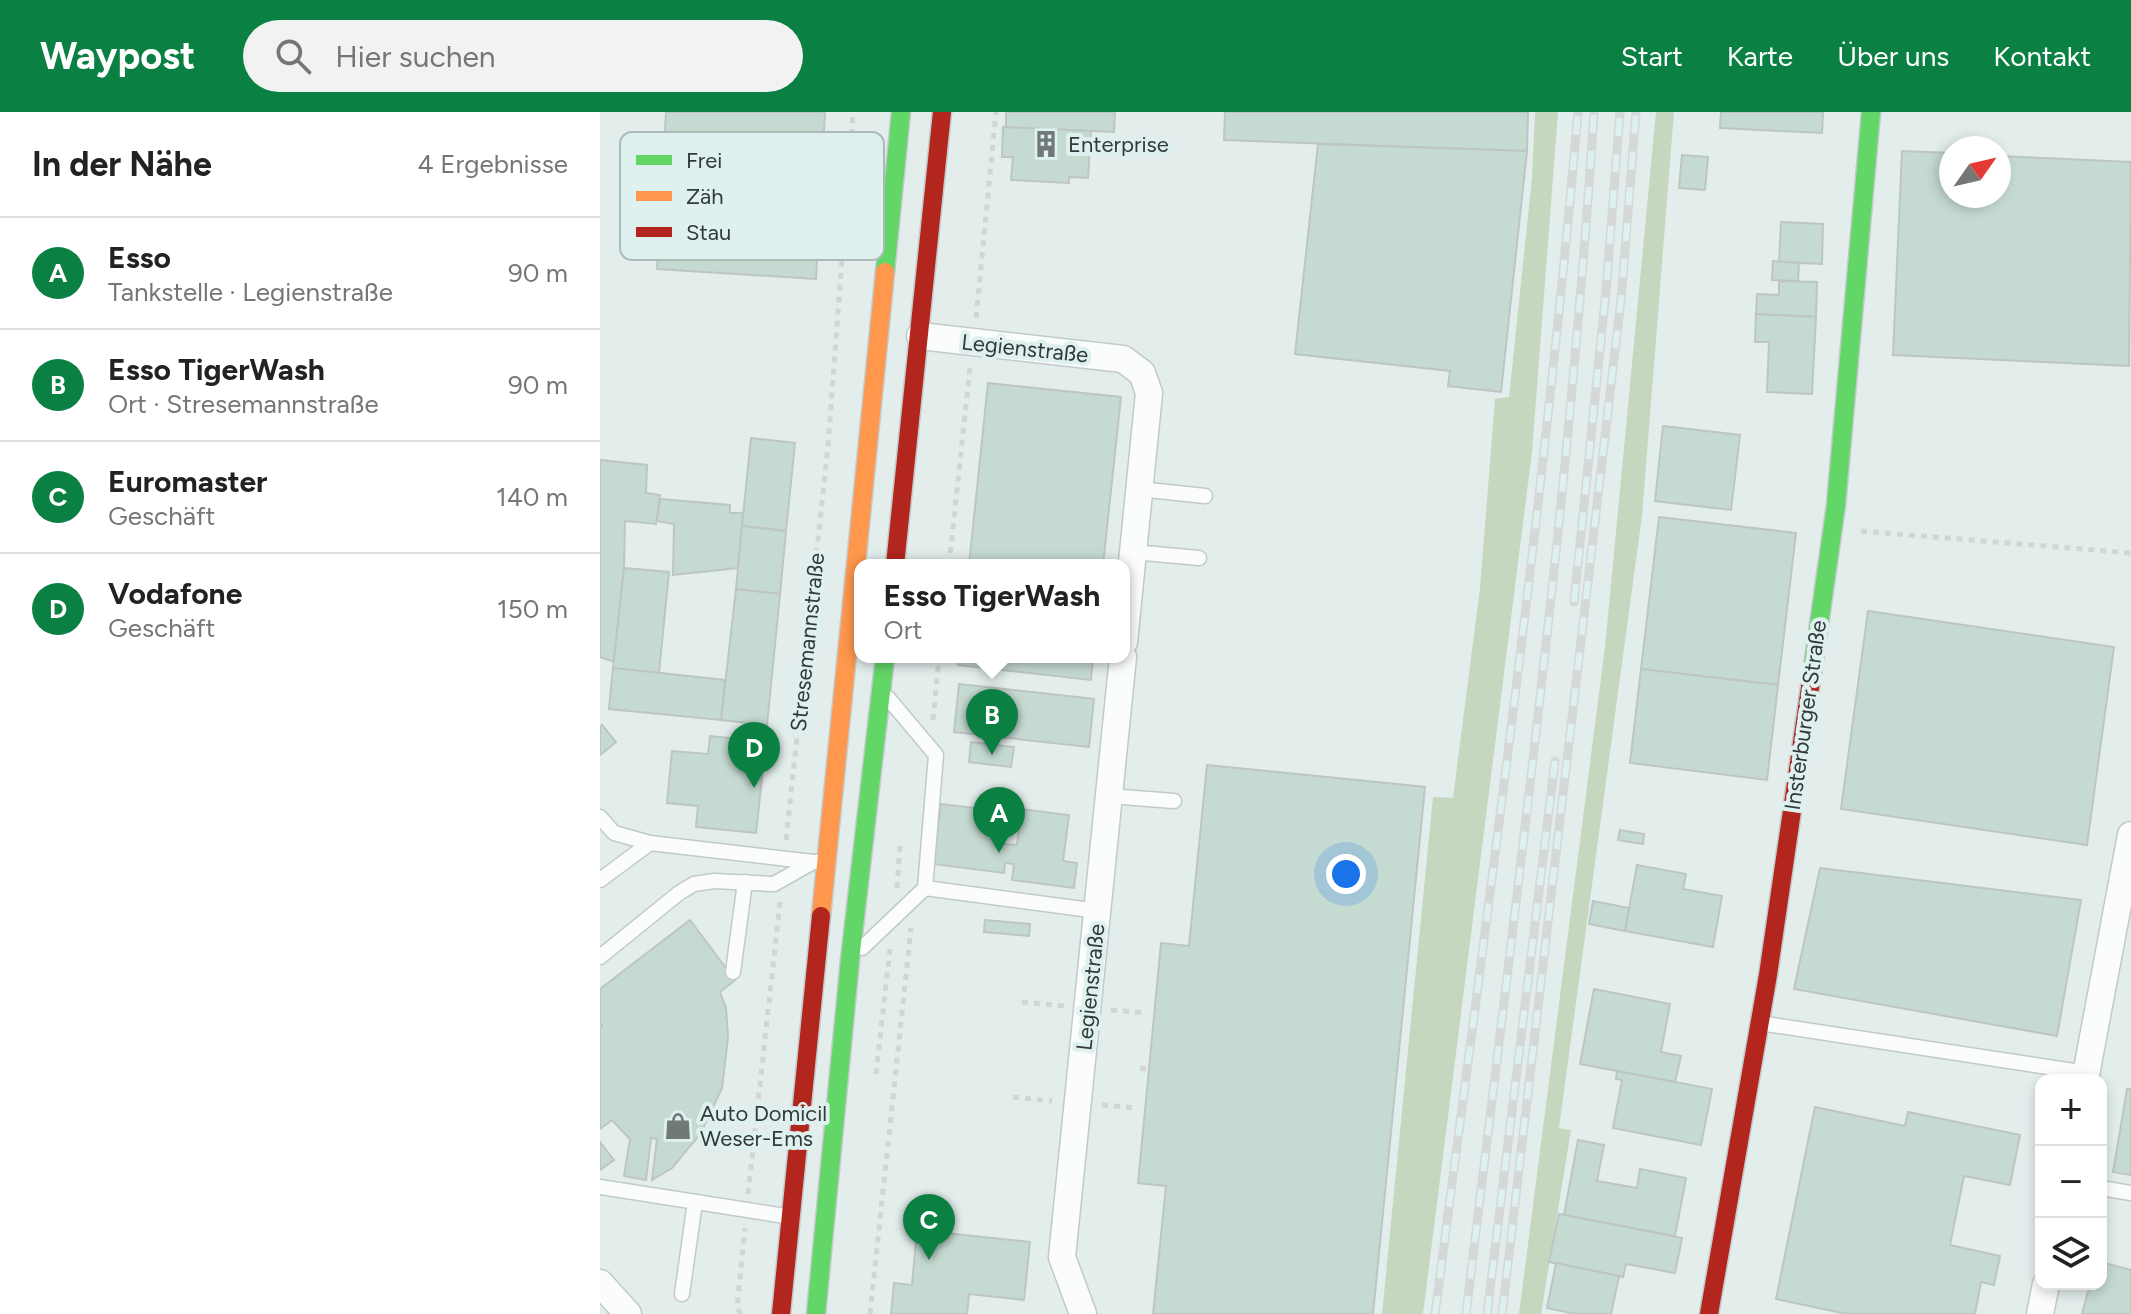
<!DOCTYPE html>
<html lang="de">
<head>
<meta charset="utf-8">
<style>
  :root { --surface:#fff; --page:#f2f2f2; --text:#222; --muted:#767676; --line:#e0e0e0; --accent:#0b8043 }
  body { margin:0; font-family:Figtree,sans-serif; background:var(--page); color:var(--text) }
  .controls { position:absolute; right:24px; bottom:24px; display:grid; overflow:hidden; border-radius:16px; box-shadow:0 4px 12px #0003 }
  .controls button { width:72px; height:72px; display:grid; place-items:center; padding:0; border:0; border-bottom:2px solid var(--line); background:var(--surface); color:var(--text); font:40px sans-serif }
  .compass { position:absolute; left:1339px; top:24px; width:72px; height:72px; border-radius:50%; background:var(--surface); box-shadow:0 4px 12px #0003; rotate:56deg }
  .you { position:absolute; left:746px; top:762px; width:28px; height:28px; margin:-20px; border:6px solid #fff; border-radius:50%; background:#1a73e8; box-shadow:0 0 0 12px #1a73e833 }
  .badge { display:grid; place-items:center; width:52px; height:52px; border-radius:50%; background:var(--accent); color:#fff; font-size:26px; font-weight:700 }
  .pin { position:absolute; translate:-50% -66px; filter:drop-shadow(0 2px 4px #0008) }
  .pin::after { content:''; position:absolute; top:42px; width:28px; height:24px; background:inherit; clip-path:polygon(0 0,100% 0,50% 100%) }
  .popup { position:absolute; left:254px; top:447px; width:276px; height:104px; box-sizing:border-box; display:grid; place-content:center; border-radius:16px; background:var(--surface); filter:drop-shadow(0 2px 6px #0005); font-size:26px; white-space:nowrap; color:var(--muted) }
  .popup b { font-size:30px; color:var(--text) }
  .popup::after { content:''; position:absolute; left:50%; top:100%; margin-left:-16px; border:16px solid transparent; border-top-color:var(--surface) }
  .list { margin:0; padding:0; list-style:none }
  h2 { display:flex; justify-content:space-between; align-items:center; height:104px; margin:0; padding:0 32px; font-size:34px }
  h2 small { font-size:26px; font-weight:400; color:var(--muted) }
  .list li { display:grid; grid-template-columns:52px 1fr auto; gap:24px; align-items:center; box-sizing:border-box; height:112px; padding:0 32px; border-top:2px solid var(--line) }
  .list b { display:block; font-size:30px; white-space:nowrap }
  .list p { margin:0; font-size:26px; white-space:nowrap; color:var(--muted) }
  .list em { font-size:26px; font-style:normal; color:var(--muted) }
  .icon { flex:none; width:44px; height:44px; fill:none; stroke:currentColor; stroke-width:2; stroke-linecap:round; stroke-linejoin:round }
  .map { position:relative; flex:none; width:1531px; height:1202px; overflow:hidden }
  header { display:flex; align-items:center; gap:48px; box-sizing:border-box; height:112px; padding:0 40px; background:var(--accent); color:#fff }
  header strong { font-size:38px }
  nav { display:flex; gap:44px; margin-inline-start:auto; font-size:28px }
  .search { width:560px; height:72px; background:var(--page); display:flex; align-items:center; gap:20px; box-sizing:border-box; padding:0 28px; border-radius:44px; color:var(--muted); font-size:30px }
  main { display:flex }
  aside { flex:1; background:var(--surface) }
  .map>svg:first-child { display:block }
</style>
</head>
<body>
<header>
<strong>Waypost</strong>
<div class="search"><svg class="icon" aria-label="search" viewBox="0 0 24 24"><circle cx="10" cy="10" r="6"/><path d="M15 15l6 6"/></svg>Hier suchen</div>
<nav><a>Start</a><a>Karte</a><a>Über uns</a><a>Kontakt</a></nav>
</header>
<main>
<aside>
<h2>In der Nähe<small>4 Ergebnisse</small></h2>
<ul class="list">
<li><span class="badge">A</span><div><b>Esso</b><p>Tankstelle · Legienstraße</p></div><em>90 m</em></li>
<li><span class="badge">B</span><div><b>Esso TigerWash</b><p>Ort · Stresemannstraße</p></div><em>90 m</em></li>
<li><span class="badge">C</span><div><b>Euromaster</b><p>Geschäft</p></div><em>140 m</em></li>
<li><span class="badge">D</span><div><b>Vodafone</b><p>Geschäft</p></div><em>150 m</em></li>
</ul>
</aside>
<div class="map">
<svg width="1531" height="1202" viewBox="0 0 1531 1202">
  <rect width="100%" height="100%" fill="#e2edec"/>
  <g fill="#c5d8bf">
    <path d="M935,0H958L932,340L823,1202H782L833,685L853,686L880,476L895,287L909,285L932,66Z"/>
    <path d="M1056,0H1074L1042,404L959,1016L971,1018L941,1202H919L1005,535Z"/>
  </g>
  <g fill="#c5dbd2" stroke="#bec5c3" stroke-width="2">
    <path d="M66,0H225L216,167L57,157Z"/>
    <path d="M406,0H515L514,20L406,16Z"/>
    <path d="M625,0H928L927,39L624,28Z"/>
    <path d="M1121,0H1223L1222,21L1120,16Z"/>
    <path d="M403,15L491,19L488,66L469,65V71L411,68L413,45H402Z"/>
    <path d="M718,32L927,39L901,280L848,274L850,259L695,242Z"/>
    <path d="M1302,39L1351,41V84H1399V44L1531,50L1529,254L1293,243Z"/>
    <path d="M1082,43L1108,45L1105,78L1079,76Z"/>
    <path d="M1181,110L1223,112L1222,152L1179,150Z"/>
    <path d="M1173,149L1199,151L1198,169L1172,168Z"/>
    <path d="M1179,169L1217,170L1216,205L1156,202L1157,182L1179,183Z"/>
    <path d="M1156,202L1216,205L1212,282L1167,280L1169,230H1155Z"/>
    <path d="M388,271L521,285L503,453H369Z"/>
    <path d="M1063,314L1140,323L1131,398L1055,389Z"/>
    <path d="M151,326L195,331L186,419L142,414Z"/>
    <path d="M0,348L47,353L46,381L60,383L56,412L25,409L24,456L14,550L0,545Z"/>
    <path d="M60,387L130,393V401H143L138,456L73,463L74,412L57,409Z"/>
    <path d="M1059,405L1196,421L1178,573L1041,557Z"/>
    <path d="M142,414L186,419L180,482L136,477Z"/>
    <path d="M24,456L69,460L59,561L13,556Z"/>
    <path d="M136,477L180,482L167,613L121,608Z"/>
    <path d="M1268,499L1514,535L1487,733L1241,697Z"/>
    <path d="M359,545H493L491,568L358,553Z"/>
    <path d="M13,556L125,568L121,608L9,597Z"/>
    <path d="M1041,557L1178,573L1167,668L1030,651Z"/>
    <path d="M359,572L494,587L489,635L354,620Z"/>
    <path d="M2,613L16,630L0,643V615Z"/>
    <path d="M110,624L166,630L156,721L96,715L98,694L67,691L72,639L108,642Z"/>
    <path d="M371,630L414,635L411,655L369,650Z"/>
    <path d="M607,653L825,675L773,1202H553L566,1074L538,1071L549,957L561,831L589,834Z"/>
    <path d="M341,692L408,700L404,732L417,733L421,697L469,703L463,749L477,751L474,776L412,768L414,752L405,751L404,761L333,752Z"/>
    <path d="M1020,718L1044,722L1043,732L1018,728Z"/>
    <path d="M1037,753L1086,762L1083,777L1122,784L1113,835L1025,819Z"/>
    <path d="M1220,756L1481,788L1457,924L1194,877Z"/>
    <path d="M993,789L1029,796L1025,819L989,812Z"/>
    <path d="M90,808L135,868L120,880L126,896L128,925L122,976L101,1021L72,1056L52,1068L57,1027L51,1026L46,1068L24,1064L30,1027L12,1008L0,1017V916L2,914L0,911V877Z"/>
    <path d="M385,808L430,812L429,824L384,820Z"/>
    <path d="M994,877L1070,892L1061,940L1081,944L1075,970L980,952Z"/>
    <path d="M1017,959L1112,977L1101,1033L1013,1016L1022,968L1016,967Z"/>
    <path d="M1527,977H1531V1063L1513,1060Z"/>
    <path d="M1215,995L1305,1014L1308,1000L1420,1023L1410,1073L1364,1064L1350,1133L1400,1144L1394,1173L1381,1170L1375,1202H1247L1176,1187Z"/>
    <path d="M978,1028L1004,1033L997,1069L1037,1076L1040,1057L1086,1066L1075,1124L964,1103Z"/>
    <path d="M0,1030L14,1048L0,1058Z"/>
    <path d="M959,1102L1082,1126L1075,1161L1026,1152L1023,1165L949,1150Z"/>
    <path d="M317,1118L430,1130L424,1188L369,1182L367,1202H291L294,1171L312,1173Z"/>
    <path d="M1501,1150L1531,1158V1202H1482L1490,1172H1501Z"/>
    <path d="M956,1151L1019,1164L1011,1202H975L947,1196Z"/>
  </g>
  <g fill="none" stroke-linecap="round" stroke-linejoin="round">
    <g stroke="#c2cac9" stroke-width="17">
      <g id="lane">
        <path d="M539,377L605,384"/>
        <path d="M533,440L599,446"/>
        <path d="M509,684L574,689"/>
        <path d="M0,705L14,721L50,731"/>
        <path d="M0,768L50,731L213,750"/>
        <path d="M325,776L498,799"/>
        <path d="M262,836L325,776L336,643L288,586"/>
        <path d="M0,845L79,781L94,772L114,769L174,772L213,750H220"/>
        <path d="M133,860L145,770"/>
        <path d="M1160,911L1487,961"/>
        <path d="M0,1075L185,1104"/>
        <path d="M1501,1076L1531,1081"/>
        <path d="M82,1182L95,1090"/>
      </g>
    </g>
    <g stroke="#c2cac9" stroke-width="29">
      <g id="street">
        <path d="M320,224L523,247L542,261L549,281L524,530"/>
        <path d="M1485,968L1531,723"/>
        <path d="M0,1171L28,1202"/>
        <path d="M483,1202L462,1145L523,545"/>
        <path d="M1440,1202L1446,1172"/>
      </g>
    </g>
    <g stroke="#c2cac9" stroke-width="21">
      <g id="fast">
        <path d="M285,160L301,0"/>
        <path d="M1213,555L1236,393L1271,0"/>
        <path d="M216,1202L250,848L285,545"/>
      </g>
    </g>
    <g stroke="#c2cac9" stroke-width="21">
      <path id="slow" d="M221,804L285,160"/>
    </g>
    <g stroke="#c2cac9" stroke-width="21">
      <g id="jam">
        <path d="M295,453L342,0"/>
        <path d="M181,1202L221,804"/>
        <path d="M1109,1202L1168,863L1213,555"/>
      </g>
    </g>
    <g stroke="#d3d5d5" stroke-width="5" stroke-dasharray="6 6" stroke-linecap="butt">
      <path d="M376,206L396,0"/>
      <path d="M1261,419L1531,441"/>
      <path d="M349,453L370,256"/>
      <path d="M333,608L339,545"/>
      <path d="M186,728L228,334L253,0"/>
      <path d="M297,776L300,734"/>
      <path d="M422,890L465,894"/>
      <path d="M511,898L546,901"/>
      <path d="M540,956L549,957"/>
      <path d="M276,962L290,837"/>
      <path d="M413,985L452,989"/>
      <path d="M502,993L536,996"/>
      <path d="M148,1082L180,790"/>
      <path d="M141,1202L137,1196L145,1116"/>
      <path d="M270,1202L311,816"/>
    </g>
    <use href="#lane" stroke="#fbfcfc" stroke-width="14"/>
    <use href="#street" stroke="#fbfcfc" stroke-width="26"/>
    <use href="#fast" stroke="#63d668" stroke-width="18"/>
    <use href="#slow" stroke="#ff974d" stroke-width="18"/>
    <use href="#jam" stroke="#b3261e" stroke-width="18"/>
    <g stroke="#d5d8d8" stroke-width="9">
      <g id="rail">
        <path d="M974,490L1006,179L1020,0"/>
        <path d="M835,1202C887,802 943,402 978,0"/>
        <path d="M866,1202C914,802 968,402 994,0"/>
        <path d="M887,1202L955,649"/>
        <path d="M902,1202L1021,188L1036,0"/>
      </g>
    </g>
    <use href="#rail" stroke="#def1ef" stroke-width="6" stroke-dasharray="18" stroke-linecap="butt"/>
  </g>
  <defs>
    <g id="building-bare" transform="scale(2.16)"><path d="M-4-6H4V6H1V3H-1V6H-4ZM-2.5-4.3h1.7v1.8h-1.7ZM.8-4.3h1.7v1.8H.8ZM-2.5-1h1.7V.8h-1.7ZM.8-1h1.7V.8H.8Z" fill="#707978" stroke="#def1ef" stroke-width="2.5" paint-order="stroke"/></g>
    <g id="shop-bare" transform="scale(2.16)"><path d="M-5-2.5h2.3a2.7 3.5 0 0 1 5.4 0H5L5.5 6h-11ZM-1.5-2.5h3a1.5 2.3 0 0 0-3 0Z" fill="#707978" stroke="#def1ef" stroke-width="2.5" paint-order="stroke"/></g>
  </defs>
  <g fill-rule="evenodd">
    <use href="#building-bare" x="446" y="32"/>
    <use href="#shop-bare" x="78" y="1014"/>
  </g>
  <g text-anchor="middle" stroke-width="8" stroke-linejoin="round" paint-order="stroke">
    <g font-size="22" fill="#333a39" stroke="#def1ef" text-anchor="start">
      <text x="468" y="40">Enterprise</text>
      <text x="100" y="1009">Auto Domicil<tspan x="100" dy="25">Weser-Ems</tspan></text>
    </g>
    <g font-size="22" fill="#333a39" stroke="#def1ef">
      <text transform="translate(425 236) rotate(6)" y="8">Legienstraße</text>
      <text transform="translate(207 530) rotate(-84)" y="8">Stresemannstraße</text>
      <text transform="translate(1205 603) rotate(-82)" y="8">Insterburger Straße</text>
      <text transform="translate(490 875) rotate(-84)" y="8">Legienstraße</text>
    </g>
  </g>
  <rect x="20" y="20" width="264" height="128" rx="12" fill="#def1ef" stroke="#abbab8" stroke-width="2"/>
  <rect x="36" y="43" width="36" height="10" fill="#63d668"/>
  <rect x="36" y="79" width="36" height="10" fill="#ff974d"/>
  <rect x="36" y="115" width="36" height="10" fill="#b3261e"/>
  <g font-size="22" fill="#333a39">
    <text x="86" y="56">Frei</text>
    <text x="86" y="92">Zäh</text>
    <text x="86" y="128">Stau</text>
  </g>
</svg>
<div class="controls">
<button>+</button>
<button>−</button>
<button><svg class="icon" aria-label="layers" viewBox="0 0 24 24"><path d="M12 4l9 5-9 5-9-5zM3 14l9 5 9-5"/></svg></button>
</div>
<svg class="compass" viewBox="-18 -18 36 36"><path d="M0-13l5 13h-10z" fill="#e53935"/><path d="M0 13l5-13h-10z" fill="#767676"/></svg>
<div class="you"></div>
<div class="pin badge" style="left:399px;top:741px">A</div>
<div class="pin badge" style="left:392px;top:643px">B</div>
<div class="popup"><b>Esso TigerWash</b>Ort</div>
<div class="pin badge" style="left:329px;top:1148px">C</div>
<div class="pin badge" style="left:154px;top:676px">D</div>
</div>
</main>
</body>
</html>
